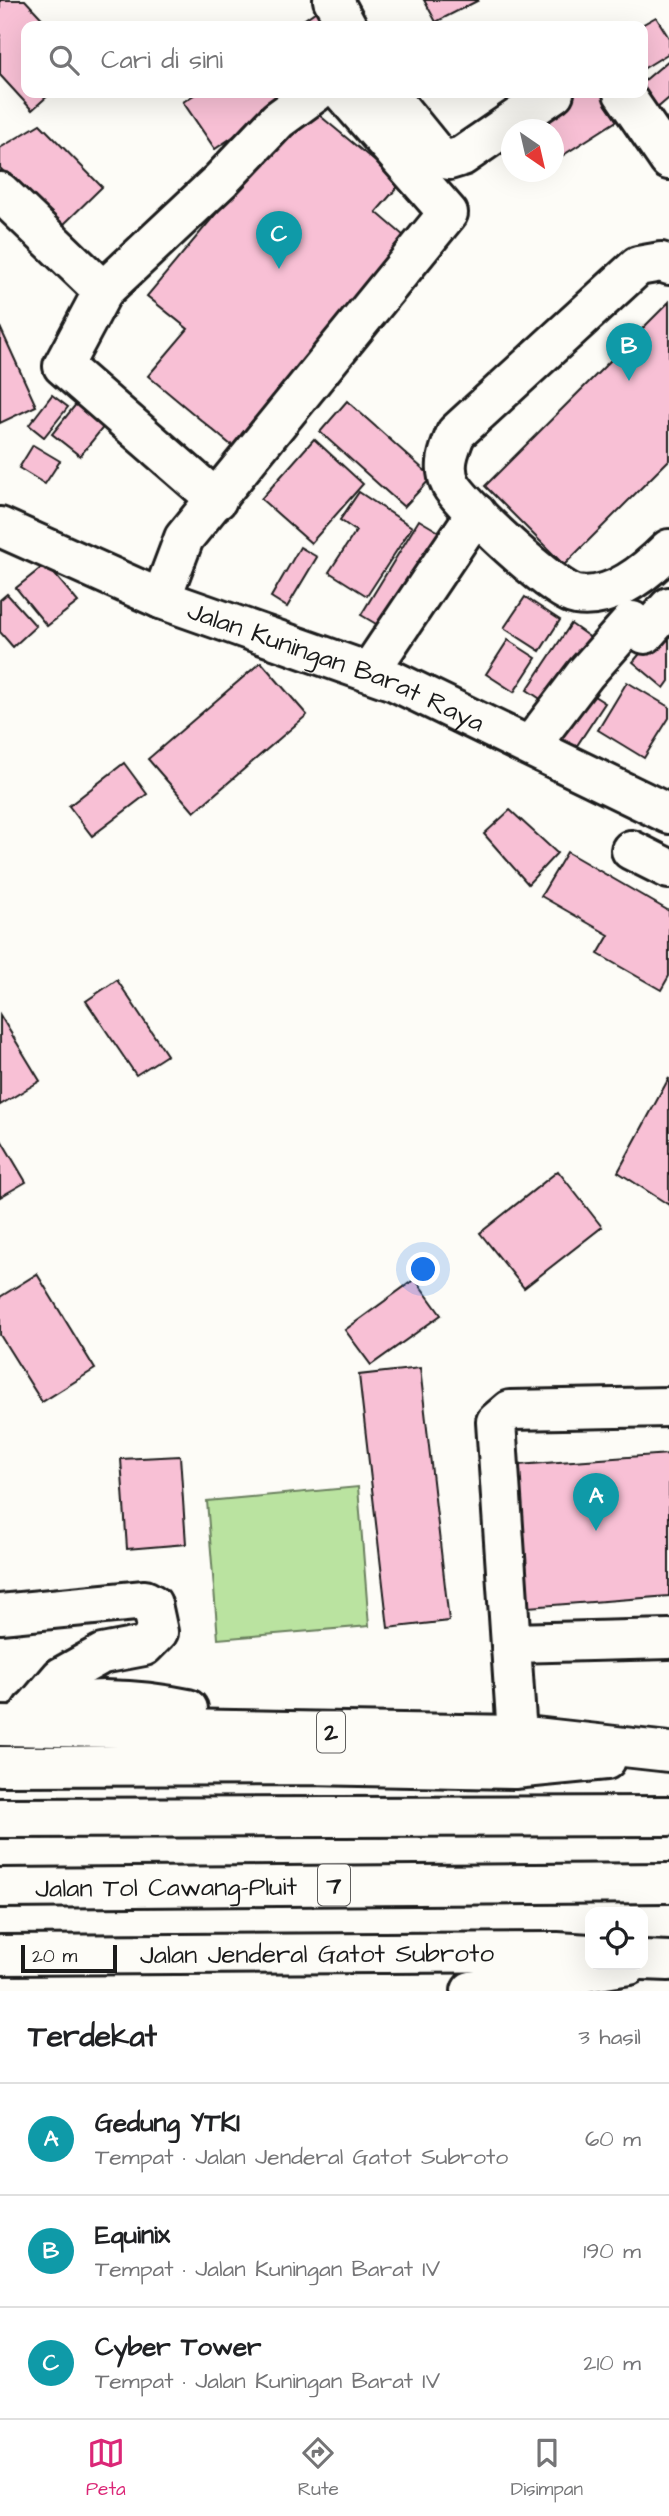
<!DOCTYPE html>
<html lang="id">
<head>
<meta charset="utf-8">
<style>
  :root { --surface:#fff; --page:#f2f2f2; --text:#202124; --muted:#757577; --line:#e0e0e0; --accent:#db2777 }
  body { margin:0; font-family:"Architects Daughter",sans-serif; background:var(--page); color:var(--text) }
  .controls { position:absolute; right:21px; bottom:21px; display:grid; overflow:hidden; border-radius:14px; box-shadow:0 7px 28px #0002 }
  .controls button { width:63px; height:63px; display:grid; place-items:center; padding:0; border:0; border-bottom:2px solid var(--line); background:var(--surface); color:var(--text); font:35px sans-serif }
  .compass { position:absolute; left:501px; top:119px; width:63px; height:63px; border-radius:50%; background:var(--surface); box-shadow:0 7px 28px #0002; rotate:146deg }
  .scale { position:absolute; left:21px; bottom:18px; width:96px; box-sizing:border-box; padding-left:7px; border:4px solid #1c1c1c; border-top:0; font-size:19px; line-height:24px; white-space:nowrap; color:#1c1c1c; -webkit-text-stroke:5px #fdfcf7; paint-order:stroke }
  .you { position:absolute; left:424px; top:1270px; width:24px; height:24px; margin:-18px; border:5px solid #fff; border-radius:50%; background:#1a73e8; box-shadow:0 0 0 10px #1a73e833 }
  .badge { display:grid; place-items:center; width:46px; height:46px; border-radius:50%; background:var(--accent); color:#fff; font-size:23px; font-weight:700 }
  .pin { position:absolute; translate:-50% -58px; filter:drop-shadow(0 2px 4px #0008) }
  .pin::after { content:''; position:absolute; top:37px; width:24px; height:21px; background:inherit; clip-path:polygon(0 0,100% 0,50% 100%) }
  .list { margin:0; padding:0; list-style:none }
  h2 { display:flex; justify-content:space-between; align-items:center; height:91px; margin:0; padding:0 28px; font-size:30px }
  h2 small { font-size:23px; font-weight:400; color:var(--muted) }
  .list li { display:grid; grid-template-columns:46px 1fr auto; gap:21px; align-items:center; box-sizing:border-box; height:112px; padding:0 28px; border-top:2px solid var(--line) }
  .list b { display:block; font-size:26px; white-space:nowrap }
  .list p { margin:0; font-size:23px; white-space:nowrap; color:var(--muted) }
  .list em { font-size:23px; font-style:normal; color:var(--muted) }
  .icon { flex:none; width:38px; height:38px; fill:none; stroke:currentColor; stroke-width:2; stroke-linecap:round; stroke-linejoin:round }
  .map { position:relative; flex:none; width:669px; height:1991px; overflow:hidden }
  .search { position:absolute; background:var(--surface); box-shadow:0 7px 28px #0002; left:21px; right:21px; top:21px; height:77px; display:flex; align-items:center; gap:18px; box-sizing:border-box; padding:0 24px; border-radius:14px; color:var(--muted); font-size:26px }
  .sheet { height:427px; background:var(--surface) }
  nav { display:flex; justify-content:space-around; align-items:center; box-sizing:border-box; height:98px; border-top:2px solid var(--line); background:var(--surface); font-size:19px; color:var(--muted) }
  nav a { display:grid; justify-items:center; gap:4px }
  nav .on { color:var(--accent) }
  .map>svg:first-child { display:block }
</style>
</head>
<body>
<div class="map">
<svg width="669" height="1991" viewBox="0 0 669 1991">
  <rect width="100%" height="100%" fill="#fdfcf7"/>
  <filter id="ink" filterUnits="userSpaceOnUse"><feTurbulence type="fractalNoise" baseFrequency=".0143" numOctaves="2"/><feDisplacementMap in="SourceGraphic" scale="14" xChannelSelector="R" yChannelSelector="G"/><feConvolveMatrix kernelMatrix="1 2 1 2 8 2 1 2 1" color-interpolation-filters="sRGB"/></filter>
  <g filter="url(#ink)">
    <path fill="#bae3a0" stroke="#6b805e" stroke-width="2" d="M358,1487L369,1626L218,1639L207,1501Z"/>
    <g fill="#f8c0d5" stroke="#1c1c1c" stroke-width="2">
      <path d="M0,0H25L49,26H26V93H51L32,110L0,75Z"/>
      <path d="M424,0H479L436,22Z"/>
      <path d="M322,7L335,26H295Z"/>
      <path d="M656,17L669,38V53L643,69V26H640Z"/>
      <path d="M669,60V98L655,110L643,93V82Z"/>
      <path d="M197,93H298L215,149L183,102Z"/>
      <path d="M567,93H616L629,113L557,159L554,153V130H539L530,116Z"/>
      <path d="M307,105L401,183L376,212L411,242L237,450L148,376L188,329L147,296Z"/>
      <path d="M40,124L102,187L60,228L0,168V148Z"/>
      <path d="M669,302V460L564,565L485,486Z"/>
      <path d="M0,327L36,406L0,423Z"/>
      <path d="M52,395L68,407L44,437L29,425Z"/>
      <path d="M347,401L432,477L404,507L320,432Z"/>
      <path d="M77,403L105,425L80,456L52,434Z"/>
      <path d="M314,439L363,484L311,543L261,499Z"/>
      <path d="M33,445L60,461L45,484L19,468Z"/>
      <path d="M359,492L412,527L367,596L329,572L356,531L340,520Z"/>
      <path d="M419,520L446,536L388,631L361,615Z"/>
      <path d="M300,547L317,557L287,607L271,597Z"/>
      <path d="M46,564L78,602L47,626L16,588Z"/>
      <path d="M7,594L36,626L13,647L0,632V600Z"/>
      <path d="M525,597L560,620L540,651L504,628Z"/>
      <path d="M669,619V681L664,688L633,662Z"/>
      <path d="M571,624L598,643L554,708L527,690Z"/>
      <path d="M508,640L536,658L514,692L486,674Z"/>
      <path d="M261,662L307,715L194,812L148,759Z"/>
      <path d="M627,682L669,707V718L644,758L598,730Z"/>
      <path d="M577,685L605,703L574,750L547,732Z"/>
      <path d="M124,763L147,794L92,836L69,806Z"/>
      <path d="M510,810L557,853L528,884L484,834Z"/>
      <path d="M567,852L669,911V976L661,990L598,954L609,935L541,896Z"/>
      <path d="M117,980L167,1055L136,1075L86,1001Z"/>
      <path d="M0,1015L40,1081L0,1105Z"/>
      <path d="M669,1078V1205L618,1172Z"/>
      <path d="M0,1138L26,1182L0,1197Z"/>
      <path d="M558,1171L602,1227L524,1288L480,1233Z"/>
      <path d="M37,1274L95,1369L42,1402L0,1335V1297Z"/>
      <path d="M415,1279L441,1315L371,1365L345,1330Z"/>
      <path d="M420,1368L449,1621L388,1628L359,1375Z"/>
      <path d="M669,1454V1596L528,1607L518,1465Z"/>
      <path d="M180,1456L186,1544L127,1549L121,1459Z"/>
    </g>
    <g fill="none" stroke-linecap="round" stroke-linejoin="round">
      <g stroke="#1c1c1c" stroke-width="44">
        <g id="minor">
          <path d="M333,0L347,26"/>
          <path d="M387,93L439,157L449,160L462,156L554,93"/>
          <path d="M623,93L669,160"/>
          <path d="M0,192L103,291L63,366L217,500"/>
          <path d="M669,265L661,262L638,266L456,433C449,450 442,467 451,485C462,505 555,592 576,595C611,601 646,572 669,549"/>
          <path d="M103,291L221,180L278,120L315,93"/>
          <path id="s1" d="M0,527L161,599L394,681L669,814"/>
          <path d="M161,599L184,538L448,213L343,93"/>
          <path d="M369,672L476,513"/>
          <path d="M531,745L585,674L632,621L645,634L669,607"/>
          <path d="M631,850L669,869"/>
          <path d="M0,1614L145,1600L152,1604L158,1632L144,1646L102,1654L61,1677L20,1725"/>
          <path d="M512,1643L669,1639"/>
          <path d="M32,1710C80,1695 139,1699 188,1709"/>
          <path d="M517,1735L496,1422L510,1410L669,1407"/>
        </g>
      </g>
      <g stroke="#1c1c1c" stroke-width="44">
        <g id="highway">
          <path d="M0,1726L517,1735L669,1752"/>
          <path d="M0,1766L308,1765L514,1769L606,1760"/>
          <path d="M0,1818L669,1816"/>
          <path id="s2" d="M0,1888L669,1883"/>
          <path id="s3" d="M0,1955L557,1952L590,1954"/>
          <path d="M643,1960L669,1961"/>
          <path d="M471,1991L629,1965"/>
        </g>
      </g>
      <use href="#minor" stroke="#fdfcf7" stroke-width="38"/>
      <use href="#highway" stroke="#fdfcf7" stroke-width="38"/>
    </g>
  </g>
  <g text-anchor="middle" stroke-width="6" stroke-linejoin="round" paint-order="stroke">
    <g fill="#fdfcf7" stroke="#605f5e" stroke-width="2">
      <rect x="317" y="1711.5" width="28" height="41" rx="5"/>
      <rect x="318" y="1864.5" width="32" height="41" rx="5"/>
    </g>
    <g font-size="24" font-weight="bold" fill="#1c1c1c">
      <text x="331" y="1740">2</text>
      <text x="334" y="1893">7</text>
    </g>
    <g font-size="26" fill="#1c1c1c" stroke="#fdfcf7">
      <text dy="9" stroke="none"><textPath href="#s1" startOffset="364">Jalan Kuningan Barat Raya</textPath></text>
      <text dy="9" stroke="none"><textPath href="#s2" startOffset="166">Jalan Tol Cawang–Pluit</textPath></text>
      <text dy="9" stroke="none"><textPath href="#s3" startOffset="317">Jalan Jenderal Gatot Subroto</textPath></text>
    </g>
  </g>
</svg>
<div class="controls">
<button><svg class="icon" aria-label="locate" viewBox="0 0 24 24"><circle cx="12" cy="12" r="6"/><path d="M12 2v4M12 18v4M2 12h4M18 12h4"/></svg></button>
</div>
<svg class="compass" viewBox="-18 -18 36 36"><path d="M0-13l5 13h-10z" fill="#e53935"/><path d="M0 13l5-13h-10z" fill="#757577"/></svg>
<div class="scale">20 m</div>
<div class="you"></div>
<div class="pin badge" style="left:596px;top:1531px;background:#0f9aa8">A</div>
<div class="pin badge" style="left:629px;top:381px;background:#0f9aa8">B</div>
<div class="pin badge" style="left:279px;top:269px;background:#0f9aa8">C</div>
<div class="search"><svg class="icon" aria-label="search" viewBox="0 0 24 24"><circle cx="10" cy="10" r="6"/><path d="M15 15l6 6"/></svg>Cari di sini</div>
</div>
<section class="sheet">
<h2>Terdekat<small>3 hasil</small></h2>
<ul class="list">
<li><span class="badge" style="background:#0f9aa8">A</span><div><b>Gedung YTKI</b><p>Tempat · Jalan Jenderal Gatot Subroto</p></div><em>60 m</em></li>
<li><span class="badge" style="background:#0f9aa8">B</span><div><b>Equinix</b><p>Tempat · Jalan Kuningan Barat IV</p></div><em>190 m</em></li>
<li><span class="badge" style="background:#0f9aa8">C</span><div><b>Cyber Tower</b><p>Tempat · Jalan Kuningan Barat IV</p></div><em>210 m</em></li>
</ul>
</section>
<nav>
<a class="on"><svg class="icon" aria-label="map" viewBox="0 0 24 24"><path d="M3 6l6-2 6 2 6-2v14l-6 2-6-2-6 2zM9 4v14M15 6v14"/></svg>Peta</a>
<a><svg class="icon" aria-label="directions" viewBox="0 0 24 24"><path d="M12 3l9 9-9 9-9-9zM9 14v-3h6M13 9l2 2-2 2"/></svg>Rute</a>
<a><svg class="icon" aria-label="saved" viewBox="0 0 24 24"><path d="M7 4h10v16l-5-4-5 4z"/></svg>Disimpan</a>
</nav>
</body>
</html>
